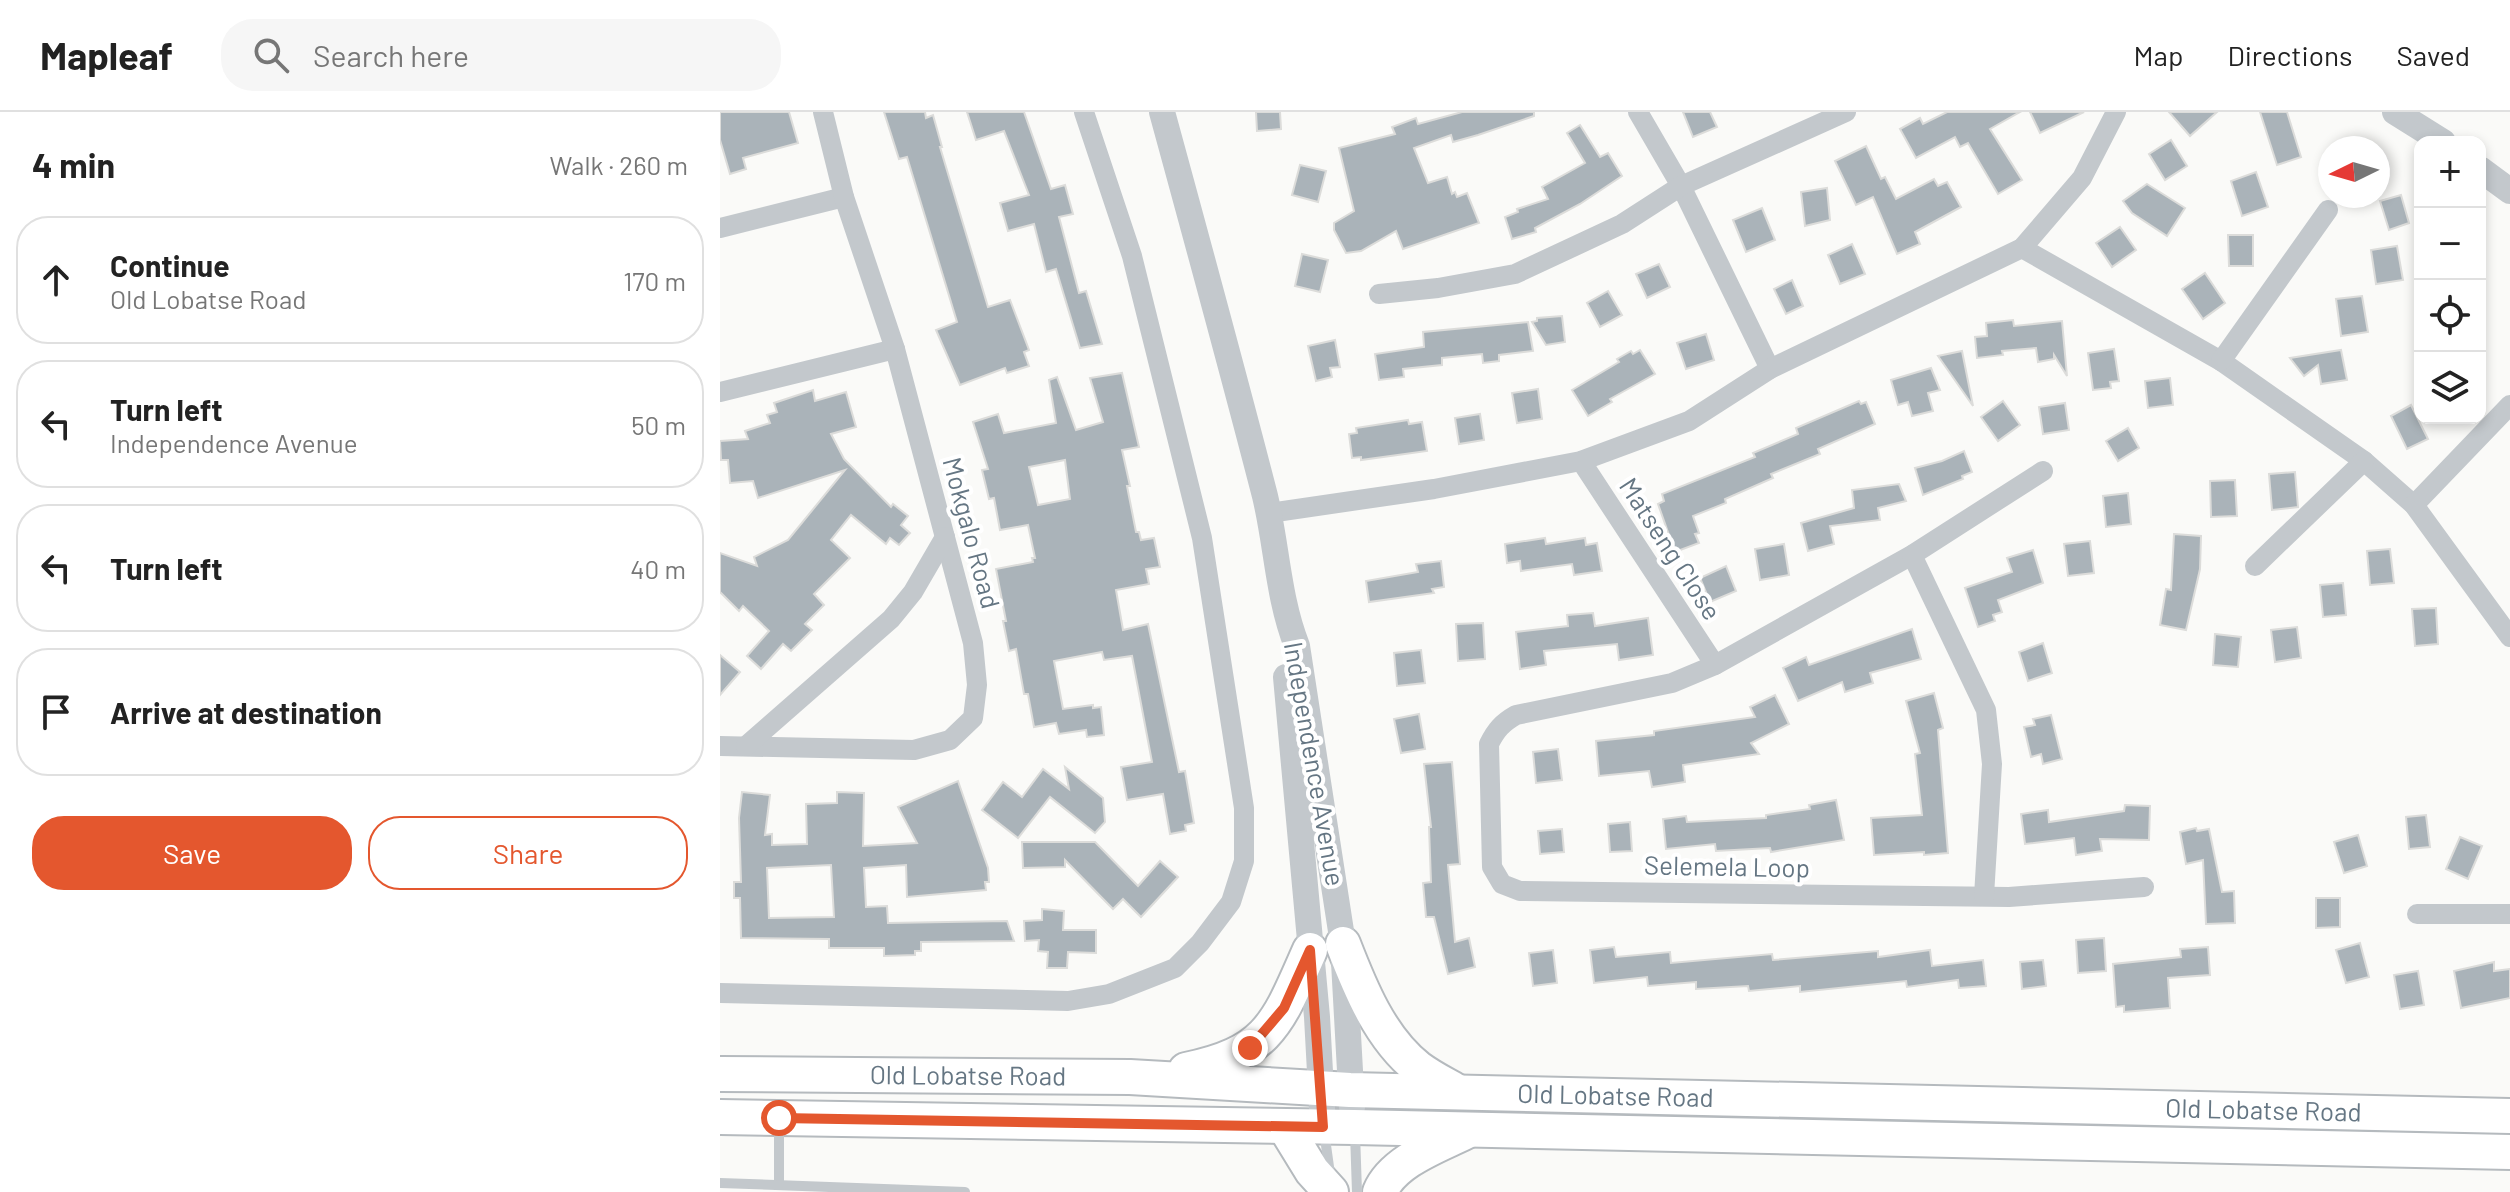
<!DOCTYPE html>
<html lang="en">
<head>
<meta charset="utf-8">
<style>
  :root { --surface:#fff; --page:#f6f6f6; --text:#222; --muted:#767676; --line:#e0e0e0; --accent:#e4572e }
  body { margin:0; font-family:Barlow,sans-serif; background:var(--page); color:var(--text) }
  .controls { position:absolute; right:24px; top:24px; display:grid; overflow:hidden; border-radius:16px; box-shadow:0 4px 12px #0003 }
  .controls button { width:72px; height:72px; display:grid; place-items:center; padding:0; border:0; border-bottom:2px solid var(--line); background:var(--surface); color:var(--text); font:40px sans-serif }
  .compass { position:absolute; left:1598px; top:24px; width:72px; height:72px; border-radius:50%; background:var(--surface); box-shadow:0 4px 12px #0003; rotate:265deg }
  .stop { position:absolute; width:24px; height:24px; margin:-18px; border:6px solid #e4572e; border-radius:50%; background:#fff }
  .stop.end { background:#e4572e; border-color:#fff; box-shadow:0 2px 8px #0008 }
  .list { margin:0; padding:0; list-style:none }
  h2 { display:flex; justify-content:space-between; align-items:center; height:104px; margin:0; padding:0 32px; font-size:34px }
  h2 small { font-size:26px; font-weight:400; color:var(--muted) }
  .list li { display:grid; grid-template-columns:52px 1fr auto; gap:24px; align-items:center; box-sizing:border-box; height:128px; margin:0 16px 16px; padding:0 16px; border:2px solid var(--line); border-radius:32px }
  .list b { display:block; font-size:30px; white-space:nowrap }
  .list p { margin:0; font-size:26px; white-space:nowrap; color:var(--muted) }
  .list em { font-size:26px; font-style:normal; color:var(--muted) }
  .actions { display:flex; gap:16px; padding:24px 32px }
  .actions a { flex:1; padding:18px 0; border:2px solid var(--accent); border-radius:32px; text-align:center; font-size:28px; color:var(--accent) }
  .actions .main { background:var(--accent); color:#fff }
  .icon { flex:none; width:44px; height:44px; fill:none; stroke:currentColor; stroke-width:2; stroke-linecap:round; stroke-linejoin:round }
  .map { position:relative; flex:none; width:1790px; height:1080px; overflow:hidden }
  header { display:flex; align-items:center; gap:48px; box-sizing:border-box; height:112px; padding:0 40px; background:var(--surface); border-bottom:2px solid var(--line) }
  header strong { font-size:38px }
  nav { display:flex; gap:44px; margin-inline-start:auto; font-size:28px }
  .search { width:560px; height:72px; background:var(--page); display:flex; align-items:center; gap:20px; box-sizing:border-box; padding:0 28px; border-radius:32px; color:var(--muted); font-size:30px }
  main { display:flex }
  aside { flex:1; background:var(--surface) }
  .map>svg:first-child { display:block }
</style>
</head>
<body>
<header>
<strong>Mapleaf</strong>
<div class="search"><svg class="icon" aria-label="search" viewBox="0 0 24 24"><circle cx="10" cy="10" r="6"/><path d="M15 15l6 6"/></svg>Search here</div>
<nav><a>Map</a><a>Directions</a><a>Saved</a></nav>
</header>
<main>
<aside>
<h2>4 min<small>Walk · 260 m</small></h2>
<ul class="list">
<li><svg class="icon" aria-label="ahead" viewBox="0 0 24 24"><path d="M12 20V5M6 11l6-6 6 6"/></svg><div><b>Continue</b><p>Old Lobatse Road</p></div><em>170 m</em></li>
<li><svg class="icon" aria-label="left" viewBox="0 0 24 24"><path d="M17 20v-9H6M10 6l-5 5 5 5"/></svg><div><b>Turn left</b><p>Independence Avenue</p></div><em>50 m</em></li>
<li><svg class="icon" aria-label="left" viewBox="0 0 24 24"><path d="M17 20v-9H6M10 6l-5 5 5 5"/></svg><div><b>Turn left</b></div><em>40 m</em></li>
<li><svg class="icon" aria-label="arrive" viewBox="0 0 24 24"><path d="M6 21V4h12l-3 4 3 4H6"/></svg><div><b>Arrive at destination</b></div></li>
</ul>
<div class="actions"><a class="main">Save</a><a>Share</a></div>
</aside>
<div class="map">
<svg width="1790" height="1080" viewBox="0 0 1790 1080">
  <rect width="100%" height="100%" fill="#fafaf8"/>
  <g fill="#aab3b9" stroke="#dcdcda" stroke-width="2" fill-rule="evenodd">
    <path d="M0,0H69L78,31L23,46L26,57L10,62L0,28Z"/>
    <path d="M164,0H205L206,6L213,3L222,35H220L268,195L290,188L309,238L304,240L309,254L287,261L285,256L240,273L216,218L237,210L187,45L179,47Z"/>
    <path d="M247,0H304L331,77L345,73L353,102L339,105L359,181L366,179L382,232L360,236L336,157L326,160L314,112L288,119L280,91L309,83L284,19L256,28Z"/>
    <path d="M536,0H560L561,17L537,19Z"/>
    <path d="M742,0H814V4L758,23L733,30L731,23L694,36L708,71L727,65L732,82L735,80L737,85L747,81L759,111L683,137L676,119L641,139L626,141L614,118V111L634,99L619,36L675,22L672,15L696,6L698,12Z"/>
    <path d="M963,0H990L997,15L973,25Z"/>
    <path d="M1227,0H1300L1270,17L1302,68L1278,82L1248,31L1240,35L1235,25L1196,46L1180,17L1200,6L1203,12Z"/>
    <path d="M1310,0H1364L1320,21Z"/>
    <path d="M1449,0H1497L1470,24Z"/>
    <path d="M1540,0H1567L1581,45L1557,53Z"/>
    <path d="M860,13L880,45L888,41L902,64L860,92L815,116L816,120L792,127L785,105L798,100L797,97L828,87L822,75L865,51L847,21Z"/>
    <path d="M1451,28L1467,54L1445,68L1429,42Z"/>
    <path d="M1146,34L1161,67L1165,65L1176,87L1214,67L1218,74L1227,70L1241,95L1195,120L1200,132L1177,142L1153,85L1136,93L1115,49Z"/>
    <path d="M580,53L606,59L598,90L572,83Z"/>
    <path d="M1536,60L1548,95L1522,104L1511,69Z"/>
    <path d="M1427,72L1465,96L1447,124L1412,101L1403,89Z"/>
    <path d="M1107,76L1110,108L1085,114L1081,80Z"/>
    <path d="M1681,83L1689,111L1669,118L1660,89Z"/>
    <path d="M1042,96L1055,128L1026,140L1013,108Z"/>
    <path d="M1400,115L1416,138L1392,155L1376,131Z"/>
    <path d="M1508,123H1533V154H1509Z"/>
    <path d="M1132,132L1145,162L1120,172L1108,143Z"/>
    <path d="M1677,134L1683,168L1656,172L1651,138Z"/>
    <path d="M582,142L608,148L600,180L575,174Z"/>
    <path d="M939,152L950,175L927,186L916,162Z"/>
    <path d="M1485,161L1505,191L1483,207L1462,177Z"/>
    <path d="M1072,168L1083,194L1066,202L1054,177Z"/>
    <path d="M888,179L902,203L880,215L867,191Z"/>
    <path d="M1642,184L1648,220L1621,224L1616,187Z"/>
    <path d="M842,204L845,230L826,233L812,210L817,209V206Z"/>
    <path d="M1293,208L1294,214L1342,209L1347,264L1334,243V247L1318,250L1316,236L1282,239L1283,243L1257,246L1255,225L1267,224L1266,211Z"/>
    <path d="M808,210L813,239L779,243V249L763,251L762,242L722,246V253L683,257L684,265L659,268L655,242L704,235L703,220Z"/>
    <path d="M986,222L994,248L966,257L957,231Z"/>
    <path d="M615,228L620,255L610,256L612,265L596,269L588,234Z"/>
    <path d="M1394,237L1399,269L1390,270L1391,276L1373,278L1368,241Z"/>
    <path d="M920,238L935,262L890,287L892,290L868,304L852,278L899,250L897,247L911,239L913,242Z"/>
    <path d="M1621,238L1627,268L1601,272L1598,253L1584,264L1570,246Z"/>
    <path d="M1242,239L1253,294L1218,244Z"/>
    <path d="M1211,256L1220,278L1208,281L1213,299L1192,304L1188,290L1178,293L1171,268Z"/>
    <path d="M402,261L419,335L402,338L410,374H407L416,420H419L421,428L434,426L440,455L426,457L429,472L396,478L403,518L428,512L459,660L465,659L474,711L465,713L466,719L450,722L443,682L407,688L401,655L432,650L412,544L384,548L382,540L334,549L343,597L373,593V596L381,595L384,623L367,625L366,618L339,622L336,611L314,615L308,582H304L296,537L289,539L283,509H286L276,457L313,450L312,446H315L308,413L280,418L274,386L269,387L262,358L268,357L253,310L278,302L284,321L336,311L329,268L337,265L356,318L383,310L370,266ZM345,348L350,387L318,393L309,355Z"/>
    <path d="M1450,266L1453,293L1428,296L1425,269Z"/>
    <path d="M818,277L822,307L797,311L792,281Z"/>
    <path d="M93,278L95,289L126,280L136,315L111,322L124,347L171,395L173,392L188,404L181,413L190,421L179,433L170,426L166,432L131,403L111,428L130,446L94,482L104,493L85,512L92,518L71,539L63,532L41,557L27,544L49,519L23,494L19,499L0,480V441L37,454L34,445L68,428L125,358L38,386L33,369L10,371L8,348H1L0,329L28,327L25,319L50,311L47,303L57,300L54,291Z"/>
    <path d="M1139,289L1141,292L1146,290L1155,312L1098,337L1100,342L1051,362L1053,366L1005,387L1006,391L973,404L979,421L975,422L979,431L955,440L938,392L944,389L942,382L1035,345L1033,341L1078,322L1076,316Z"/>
    <path d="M1283,289L1300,313L1278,329L1261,305Z"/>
    <path d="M1345,291L1349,318L1323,322L1319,295Z"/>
    <path d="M1691,293L1708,327L1687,337L1671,304Z"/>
    <path d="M760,302L764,328L739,332L735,306Z"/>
    <path d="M688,308L689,312L702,310L707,339L641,348V345L632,346L629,322L637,321L636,316Z"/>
    <path d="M1408,316L1419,336L1398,349L1386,329Z"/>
    <path d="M1244,339L1252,360L1242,364L1243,367L1203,383L1195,356L1222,349Z"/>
    <path d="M1575,360L1578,395L1552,398L1549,362Z"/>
    <path d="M1515,368L1517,404L1491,405L1490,369Z"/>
    <path d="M1179,372L1186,389L1158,396L1160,408L1110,414L1114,432L1088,439L1081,411L1134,396L1132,378Z"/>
    <path d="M1408,381L1411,412L1386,415L1383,384Z"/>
    <path d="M1454,422L1481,424L1480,457L1466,518L1440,513L1446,477L1451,478Z"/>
    <path d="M825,426L826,432L865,426L866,433L877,431L882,459L854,463L852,452L801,459L800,449L787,451L785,432Z"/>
    <path d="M1370,429L1374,461L1348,464L1344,432Z"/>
    <path d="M1064,432L1069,463L1040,468L1035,437Z"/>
    <path d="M1670,437L1674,471L1650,473L1647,439Z"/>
    <path d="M1313,438L1323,471L1278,488L1282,500L1273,503L1275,509L1258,515L1245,476L1292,460L1287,446Z"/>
    <path d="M721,449L724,475L712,477L714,481L649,490L646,469L698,460L696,452Z"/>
    <path d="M1006,454L1016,479L990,490L980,466Z"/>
    <path d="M1623,471L1626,503L1603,505L1600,473Z"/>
    <path d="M1716,496L1718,532L1695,534L1692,497Z"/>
    <path d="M873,501L875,514L928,506L933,543L899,548L897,532L824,539L826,553L800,557L796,520L848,514L847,503Z"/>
    <path d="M763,511L765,547L738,549L736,512Z"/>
    <path d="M1577,515L1581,546L1555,550L1551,518Z"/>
    <path d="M1192,517L1201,547L1150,561L1153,571L1125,580L1122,570L1078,589L1063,556L1086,545L1089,553Z"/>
    <path d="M1495,522L1521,525L1518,555L1493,553Z"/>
    <path d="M1323,531L1332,561L1308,569L1299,540Z"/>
    <path d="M701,538L705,571L677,574L674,541Z"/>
    <path d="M0,543L20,560L0,583Z"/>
    <path d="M1214,581L1223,616L1218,618L1228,741L1204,743V740L1154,743L1151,706L1202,703L1195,642L1200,641L1186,589Z"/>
    <path d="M1055,583L1069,612L1031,631L1039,642L963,653L965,670L932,675L929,659L879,664L876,629L934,623V619L1035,605L1030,595Z"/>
    <path d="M699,602L705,637L681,641L674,607Z"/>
    <path d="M1331,603L1342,647L1323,652L1321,642L1311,645L1304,615L1315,613L1313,607Z"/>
    <path d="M838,637L842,668L816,671L813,640Z"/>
    <path d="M732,650L740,752L728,753L735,830L749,826L755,855L728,862L714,805H706L703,771L711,770L709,715H711L704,652Z"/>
    <path d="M345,655L383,686L385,710L375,721L330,685L298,726L262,698L283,670L302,685L323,657L349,677Z"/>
    <path d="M238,669L268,756L269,770H265L266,778L187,785L186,753L144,756L146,795L167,794L168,811L287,809L294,829L201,830V839H195V843L164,844V836H109V827L21,826L20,786H14V770H21L19,706L22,680L50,683L45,723L52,722V733L87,732L86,692L117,691V680L144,681L143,734L197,731L178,695ZM111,753L114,805L49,806L47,756Z"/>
    <path d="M1116,688L1124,728L1051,740L1050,736L996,739L995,732L946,737L943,707L966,704L967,710L1046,706V703L1090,697L1089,693Z"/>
    <path d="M1405,693L1430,694L1429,728L1380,727L1382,739L1356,743L1354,726L1305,732L1301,702L1328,698L1329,710L1404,699Z"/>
    <path d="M1706,703L1710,735L1689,737L1686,705Z"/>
    <path d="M910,710L912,739L890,740L888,712Z"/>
    <path d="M1476,716L1477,719L1489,717L1502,780L1514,779L1515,811L1486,812L1483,748L1466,752L1460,720Z"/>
    <path d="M842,717L844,740L820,742L818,719Z"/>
    <path d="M1638,723L1647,754L1624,761L1614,730Z"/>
    <path d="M1740,725L1762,734L1748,767L1726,757Z"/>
    <path d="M302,730H375L418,774L440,749L458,765L421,805L403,787L393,797L345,748V755L303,756Z"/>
    <path d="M1596,786H1620V815L1596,816Z"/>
    <path d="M322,797L344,799L343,818H376V841L348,840L347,856H327L328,840L318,839L319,828L305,829L304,809L322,808Z"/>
    <path d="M1384,826L1386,859L1358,861L1356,828Z"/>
    <path d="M1640,831L1649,865L1626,871L1616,838Z"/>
    <path d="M894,835L896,845L950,840L951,851L1052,842L1053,848L1158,839V845L1210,838L1212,854L1263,848L1266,874L1239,876L1238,868L1187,875L1186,869L1080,880V874L1029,879L1028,874L976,877V870L928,874L927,865L874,871L870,838Z"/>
    <path d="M1488,835L1490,863L1448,866L1450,896L1404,900V894L1396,895L1393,852L1461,845L1460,837Z"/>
    <path d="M833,838L837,871L813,874L809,841Z"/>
    <path d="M1323,848L1326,874L1302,877L1300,850Z"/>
    <path d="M1774,850V859L1790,857V886L1741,896L1734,859Z"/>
    <path d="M1698,859L1704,893L1680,897L1674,863Z"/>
  </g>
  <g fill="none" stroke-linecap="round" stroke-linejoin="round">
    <g stroke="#b5babe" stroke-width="38">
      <g id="primary">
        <path d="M623,832C640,876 660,926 698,956C710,965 724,972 736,979"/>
        <path d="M466,958C550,941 558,910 590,838"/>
        <path id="s1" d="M0,962L410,965L630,978L1790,1004"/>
        <path d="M0,1005L634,1015L1790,1040"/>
        <path d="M565,1015L592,1059L611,1080"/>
        <path d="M660,1080C673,1049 717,1034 745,1020"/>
      </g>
    </g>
    <g stroke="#c3c8cc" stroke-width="10">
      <path d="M59,1009V1071"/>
      <path d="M604,1019L610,1062"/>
      <path d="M635,1021L637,1080"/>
      <path d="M0,1071L245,1080"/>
    </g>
    <g stroke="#c3c8cc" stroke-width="20">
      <path d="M918,0L961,74L1050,257"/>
      <path d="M0,116L124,85"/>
      <path d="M1302,136L1501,249L1644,349L1694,393L1790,525"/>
      <path d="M659,182L718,176L795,162L902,112L961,74L1126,0"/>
      <path d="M1501,249L1608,98"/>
      <path d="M0,280L175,237"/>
      <path d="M861,349L995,553"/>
      <path d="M1323,359L1192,443L995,553L952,571L796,603C782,611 776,618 769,632L772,755L782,772L800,779L1289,785L1424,775"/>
      <path d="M1694,393L1790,293"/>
      <path d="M549,401L714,377L861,349L969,309L1050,257L1302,136L1362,66L1396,0"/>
      <path d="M1192,443L1266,598L1272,652L1264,784"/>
      <path d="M1535,454L1644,349"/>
      <path d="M0,634L194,638L230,628L253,606L257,573L253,531L175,237L124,85L103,0"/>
      <path d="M26,634L171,507L193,480L225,425"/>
      <path d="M1697,802H1790"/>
      <path d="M0,881L348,889L389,882L455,856L480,831L511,790L524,749V696L482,426L412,144L364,0"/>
    </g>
    <g stroke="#c3c8cc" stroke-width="26">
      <path d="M442,0C477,128 512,256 545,384C557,434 558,486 577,534L623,832L632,995"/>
      <path d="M1675,0L1723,30"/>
      <path d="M1760,57L1790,79"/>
      <path d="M566,565L597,905L603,1015"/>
    </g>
    <use href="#primary" stroke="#fff" stroke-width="34"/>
  </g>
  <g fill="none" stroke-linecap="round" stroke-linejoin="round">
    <path stroke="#e4572e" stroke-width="10" d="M59,1006L603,1015L590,838L564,896L530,936"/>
  </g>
  <g text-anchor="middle" stroke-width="8" stroke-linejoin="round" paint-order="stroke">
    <g font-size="26" fill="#657683" stroke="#fff">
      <text transform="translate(251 421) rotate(75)" y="9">Mokgalo Road</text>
      <text transform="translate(950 437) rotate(57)" y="9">Matseng Close</text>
      <text transform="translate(594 652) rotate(80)" y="9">Independence Avenue</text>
      <text transform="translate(1007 755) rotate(1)" y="9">Selemela Loop</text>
      <text dy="9" stroke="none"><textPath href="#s1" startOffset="248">Old Lobatse Road</textPath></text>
      <text dy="9" stroke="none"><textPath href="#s1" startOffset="896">Old Lobatse Road</textPath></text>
      <text dy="9" stroke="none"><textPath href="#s1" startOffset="1544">Old Lobatse Road</textPath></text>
    </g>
  </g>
</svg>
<div class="controls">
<button>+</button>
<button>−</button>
<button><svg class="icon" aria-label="locate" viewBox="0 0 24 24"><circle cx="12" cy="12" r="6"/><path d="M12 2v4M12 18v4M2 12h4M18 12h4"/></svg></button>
<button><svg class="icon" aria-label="layers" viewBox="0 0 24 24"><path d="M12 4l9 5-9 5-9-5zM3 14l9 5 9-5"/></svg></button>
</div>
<svg class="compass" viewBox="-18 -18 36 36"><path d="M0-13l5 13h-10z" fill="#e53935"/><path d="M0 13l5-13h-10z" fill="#767676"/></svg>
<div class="stop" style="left:59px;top:1006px"></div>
<div class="stop end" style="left:530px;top:936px"></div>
</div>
</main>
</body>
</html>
